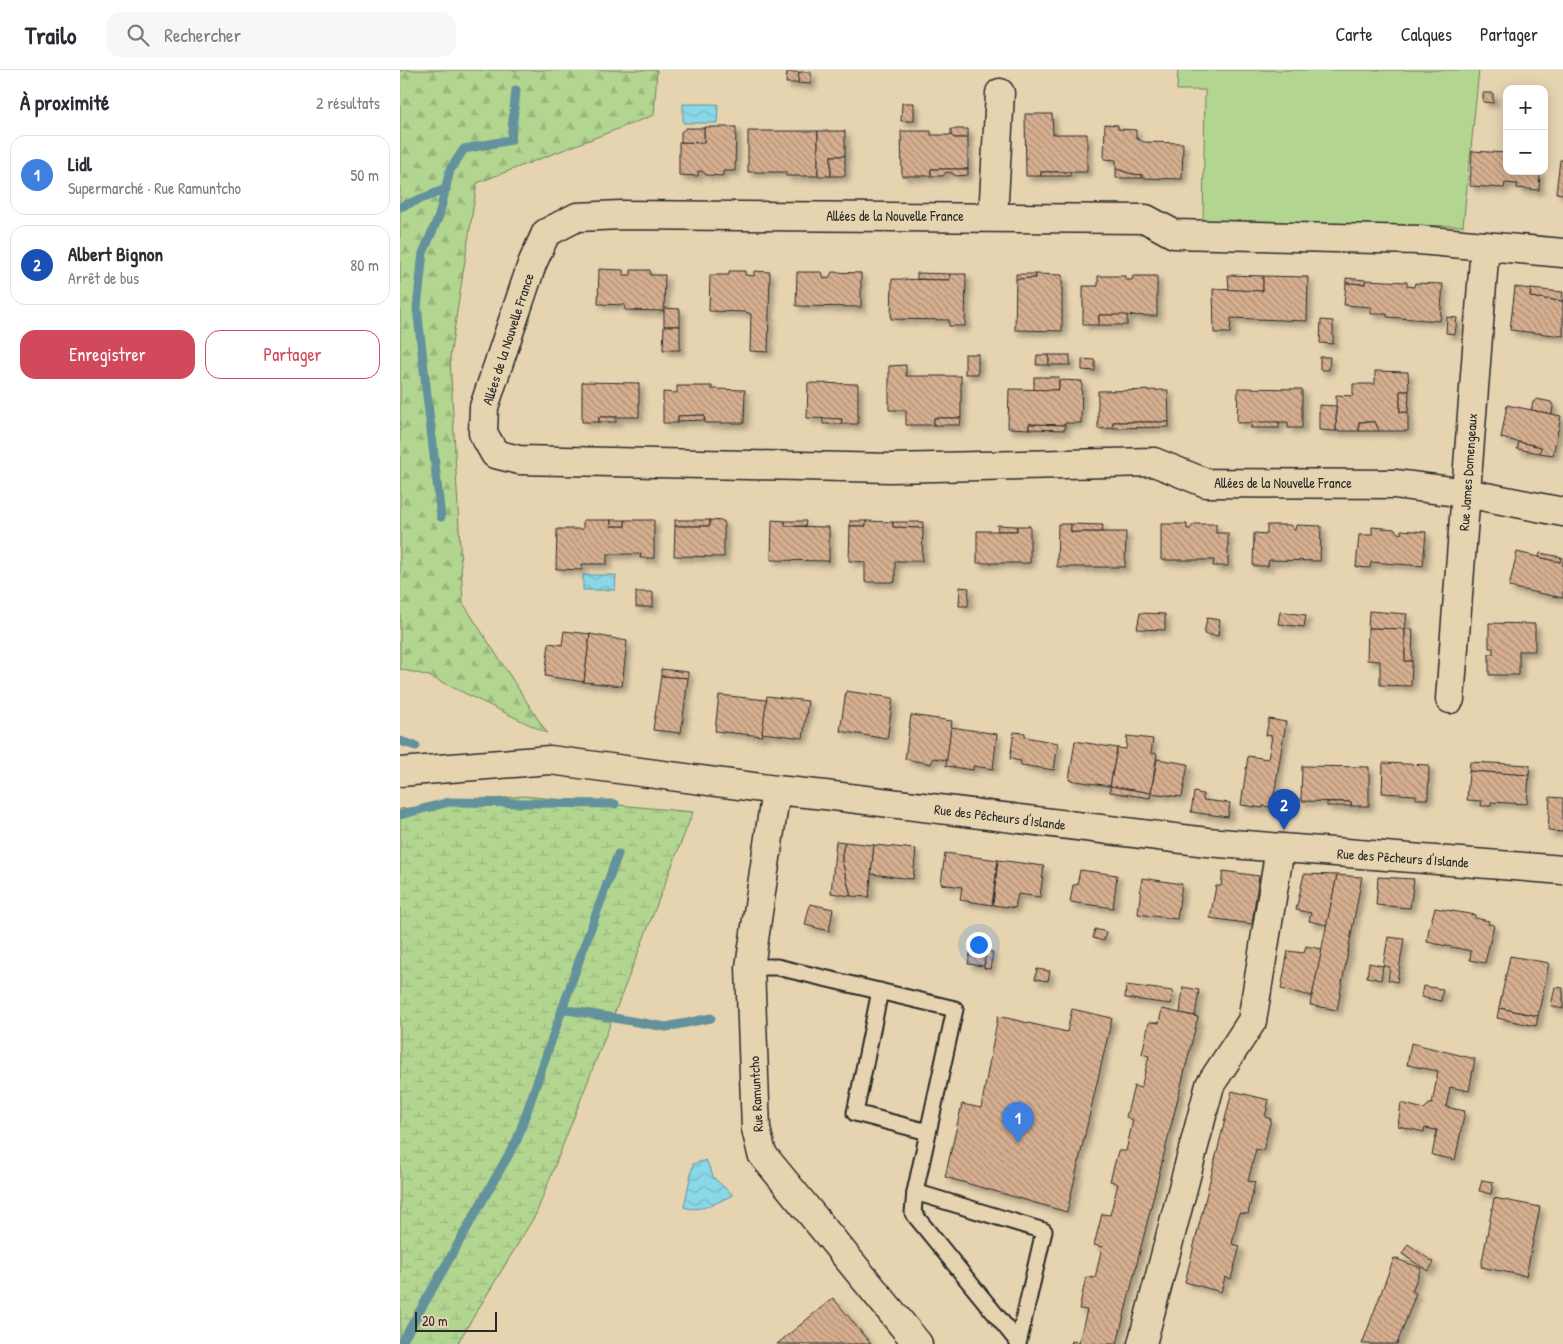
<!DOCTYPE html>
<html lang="fr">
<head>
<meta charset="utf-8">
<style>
  :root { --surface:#fff; --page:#f7f7f7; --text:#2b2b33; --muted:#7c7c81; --line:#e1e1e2; --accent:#d1495b }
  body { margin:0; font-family:"Patrick Hand",sans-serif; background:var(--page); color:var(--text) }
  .controls { position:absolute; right:15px; top:15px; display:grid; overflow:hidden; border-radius:10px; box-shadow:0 2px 12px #0003 }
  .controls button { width:45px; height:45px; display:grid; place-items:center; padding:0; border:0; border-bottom:1px solid var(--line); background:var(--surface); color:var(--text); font:25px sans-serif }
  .scale { position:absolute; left:15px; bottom:12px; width:82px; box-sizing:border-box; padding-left:5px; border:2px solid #2b2b2b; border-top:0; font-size:14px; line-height:18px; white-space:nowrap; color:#2b2b2b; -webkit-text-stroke:4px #e6d3b0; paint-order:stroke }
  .you { position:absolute; left:578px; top:874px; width:18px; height:18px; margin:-12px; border:4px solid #fff; border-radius:50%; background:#1a73e8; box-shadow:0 0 0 8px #1a73e833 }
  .badge { display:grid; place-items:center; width:32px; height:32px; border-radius:50%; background:var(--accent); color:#fff; font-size:16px; font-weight:700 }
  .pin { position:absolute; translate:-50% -41px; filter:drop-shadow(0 1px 2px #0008) }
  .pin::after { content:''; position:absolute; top:26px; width:18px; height:15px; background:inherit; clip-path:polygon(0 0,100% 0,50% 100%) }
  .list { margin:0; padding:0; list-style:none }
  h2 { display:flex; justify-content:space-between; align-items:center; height:65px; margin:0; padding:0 20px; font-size:21px }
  h2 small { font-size:16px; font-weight:400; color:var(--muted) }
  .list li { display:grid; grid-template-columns:32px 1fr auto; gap:15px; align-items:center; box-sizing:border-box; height:80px; margin:0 10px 10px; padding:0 10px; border:1px solid var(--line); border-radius:15px }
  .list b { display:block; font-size:19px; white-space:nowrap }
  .list p { margin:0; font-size:16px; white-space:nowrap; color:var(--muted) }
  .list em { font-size:16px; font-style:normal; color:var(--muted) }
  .actions { display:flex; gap:10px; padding:15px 20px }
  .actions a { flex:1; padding:11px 0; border:1px solid var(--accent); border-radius:15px; text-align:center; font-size:18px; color:var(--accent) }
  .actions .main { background:var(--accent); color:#fff }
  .icon { flex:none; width:28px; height:28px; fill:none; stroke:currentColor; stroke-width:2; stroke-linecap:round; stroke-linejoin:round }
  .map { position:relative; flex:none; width:1163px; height:1274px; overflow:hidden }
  header { display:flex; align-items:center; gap:30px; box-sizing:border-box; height:70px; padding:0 25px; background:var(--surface); border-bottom:1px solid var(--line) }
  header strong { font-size:24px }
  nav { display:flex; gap:28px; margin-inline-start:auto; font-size:18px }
  .search { width:350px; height:45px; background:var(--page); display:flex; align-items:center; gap:12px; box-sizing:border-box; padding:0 18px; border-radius:15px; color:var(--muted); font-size:19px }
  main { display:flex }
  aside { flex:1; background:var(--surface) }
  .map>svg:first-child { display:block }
</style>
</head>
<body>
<header>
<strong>Trailo</strong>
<div class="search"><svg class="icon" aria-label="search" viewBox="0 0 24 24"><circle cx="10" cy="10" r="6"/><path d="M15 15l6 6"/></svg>Rechercher</div>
<nav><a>Carte</a><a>Calques</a><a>Partager</a></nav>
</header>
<main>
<aside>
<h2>À proximité<small>2 résultats</small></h2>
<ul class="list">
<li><span class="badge" style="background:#3f7fe0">1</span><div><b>Lidl</b><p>Supermarché · Rue Ramuntcho</p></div><em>50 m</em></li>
<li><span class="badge" style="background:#1a4fb4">2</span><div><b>Albert Bignon</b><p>Arrêt de bus</p></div><em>80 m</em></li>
</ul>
<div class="actions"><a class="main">Enregistrer</a><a>Partager</a></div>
</aside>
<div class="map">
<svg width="1163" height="1274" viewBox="0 0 1163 1274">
  <defs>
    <pattern id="forest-firs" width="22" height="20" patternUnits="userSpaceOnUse" patternTransform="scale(1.25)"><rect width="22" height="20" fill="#b2d590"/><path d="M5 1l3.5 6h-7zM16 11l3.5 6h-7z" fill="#99b77c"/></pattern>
    <pattern id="wetland-marsh" width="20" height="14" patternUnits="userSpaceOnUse" patternTransform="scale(1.25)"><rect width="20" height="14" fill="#b2d590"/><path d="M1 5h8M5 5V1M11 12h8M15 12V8" fill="none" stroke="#99b77c"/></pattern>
    <pattern id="water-waves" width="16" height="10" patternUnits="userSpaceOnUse" patternTransform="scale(1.25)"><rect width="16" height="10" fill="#89d7e7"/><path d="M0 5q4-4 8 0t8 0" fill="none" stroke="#76b9c6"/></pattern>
    <pattern id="building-back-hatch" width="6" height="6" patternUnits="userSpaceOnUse" patternTransform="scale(1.25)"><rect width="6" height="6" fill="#d6af90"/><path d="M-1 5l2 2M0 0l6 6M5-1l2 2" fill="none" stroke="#ae8f76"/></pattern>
    <filter id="shadow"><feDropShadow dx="4.5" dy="4.5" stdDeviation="2.5" flood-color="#0004"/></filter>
  </defs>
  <rect width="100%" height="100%" fill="#e6d3b0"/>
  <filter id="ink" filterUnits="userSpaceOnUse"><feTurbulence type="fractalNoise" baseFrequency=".02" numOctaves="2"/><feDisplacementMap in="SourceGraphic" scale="10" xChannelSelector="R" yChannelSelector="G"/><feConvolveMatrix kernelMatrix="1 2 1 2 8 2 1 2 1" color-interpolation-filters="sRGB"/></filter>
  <g filter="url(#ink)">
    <path fill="#b2d590" stroke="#6e805e" d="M778,0H1079L1063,156L803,152L805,20H777Z"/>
    <path fill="url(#forest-firs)" stroke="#6e805e" d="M0,0H257L254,45L77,113L50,287L63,533L147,663L29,606L0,599Z"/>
    <path fill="url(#wetland-marsh)" stroke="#6e805e" d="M123,726L293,742L136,1144L57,1274H0V739Z"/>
    <g fill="url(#water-waves)" stroke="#63929c">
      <path d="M283,34H318L317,53H283Z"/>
      <path d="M183,505H216L215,520H183Z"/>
      <path d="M306,1090L314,1108L333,1125C317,1132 301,1143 284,1137L293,1094Z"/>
    </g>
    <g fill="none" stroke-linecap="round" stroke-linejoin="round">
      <g stroke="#63929c" stroke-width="9">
        <path d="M0,137L46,119"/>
        <path d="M41,447L17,238L23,183L39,146L50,100L64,79L111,70L116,20"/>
        <path d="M0,671L16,676"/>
        <path d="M0,745L49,732L215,734"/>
        <path d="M162,939L266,957L311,948"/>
        <path d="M1,1274L117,1070L181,885L218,784"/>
      </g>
    </g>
    <g fill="url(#building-back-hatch)" stroke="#2b2b2b" filter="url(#shadow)">
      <path d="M387,2H399L398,13H386Z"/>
      <path d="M399,2H411V14L398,13Z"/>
      <path d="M1083,23H1093V33L1083,32Z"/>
      <path d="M502,33H514V51H501Z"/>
      <path d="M625,44H652L653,64H687V102H641V106H626Z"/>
      <path d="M705,54L718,55V59L736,60V68L744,72L783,73L782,109L742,108V105L732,104L716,99V90L704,89Z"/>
      <path d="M304,57H336L335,101H323V106L306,105L302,101H298V106L279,105V72L304,73Z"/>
      <path d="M286,58H304V73L281,72V62Z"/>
      <path d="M551,59H568V68H554L551,65Z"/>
      <path d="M348,61H418V106H386V102H348Z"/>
      <path d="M418,61H445V86H431V106H418Z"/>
      <path d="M501,61H531V65H551L554,68H568V99H531V106H502Z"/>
      <path d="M1072,81L1107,83V101H1140L1139,120L1117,118L1118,114L1105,113L1104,118L1070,116Z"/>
      <rect x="431" y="86" width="14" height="20"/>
      <path d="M1160,90H1163V124L1156,123Z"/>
      <path d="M531,99H568V105L555,106L552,103L546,102L543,106H531Z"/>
      <path d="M716,99L732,104L742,105V108H716Z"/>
      <rect x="641" y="102" width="29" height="4"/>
      <path d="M199,199L223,200V205H231V200H250V205H265L264,241L225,240V235L198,234Z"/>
      <path d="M329,201H345V205L354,206V201L370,202L368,282L350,281L351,244L345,242L309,241L310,205H329Z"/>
      <path d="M397,202H422L424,209L429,208L432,202L461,203V237L396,236Z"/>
      <path d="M517,203L550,204V210L517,209Z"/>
      <path d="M550,204H566L565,256H549V250L491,249L492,209L550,210Z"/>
      <path d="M616,204H636V208L616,209Z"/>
      <path d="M636,204L662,205V261L615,260L616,209L636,208Z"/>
      <path d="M828,205L863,206V221L829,220Z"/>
      <path d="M698,206H725V210H732L733,206H757V246L699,245V255H683V216H698Z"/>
      <path d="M863,206L908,207L907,251L831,248L830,263H814L813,219L863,221Z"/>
      <path d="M946,208L966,210L965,214L946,213Z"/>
      <path d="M966,210L1007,212V216L1014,217L1015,213L1043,214L1040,251L987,247V244H971V237L944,235L946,213L965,214Z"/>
      <path d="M1115,217L1131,219L1130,227L1163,231V266L1110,260Z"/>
      <path d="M1131,219L1163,222L1162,231L1130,227Z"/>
      <path d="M264,238L280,239V256H264Z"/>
      <rect x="699" y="245" width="28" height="10"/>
      <path d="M1047,247L1057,248L1055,264L1046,263Z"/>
      <path d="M921,250L933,251V274L920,273Z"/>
      <path d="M264,256H280V280H263Z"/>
      <rect x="565" y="284" width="13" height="20"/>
      <path d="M637,285H649V295H636Z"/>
      <rect x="649" y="285" width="21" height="10"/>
      <path d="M920,287H930L929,300H920Z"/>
      <path d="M682,289L695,290V301L682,300Z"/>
      <path d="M506,295V306H561V348H534V355H506V340H489V296Z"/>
      <path d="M975,301L1008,302L1009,321H1000V342H1008V361H979L975,352H959V361H936V325L953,326V314H975Z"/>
      <rect x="634" y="307" width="25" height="13"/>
      <path d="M659,310L682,311L681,353H665V355L629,354V359L608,358L609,319L659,320Z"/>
      <path d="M182,312L239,313V347H199V352H182Z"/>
      <path d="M408,313L458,314V354H441L442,349L407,348Z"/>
      <path d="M277,316H312V319L345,320L344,353H305L304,345L278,346V353H263V322L277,323Z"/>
      <path d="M838,318L902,319V358H888V352L837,353Z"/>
      <path d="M768,320L769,352H713V358L698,359V321Z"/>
      <path d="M1000,321H1009L1008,342H1000Z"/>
      <path d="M1137,329L1151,332L1153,336L1152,344L1131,340L1133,332Z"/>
      <path d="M919,335L936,336V361L919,360Z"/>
      <path d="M1107,335L1161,346L1153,385L1140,383L1141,377L1101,368Z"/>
      <path d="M304,345L305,350L278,351V346Z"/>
      <rect x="199" y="347" width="17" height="5"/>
      <path d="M423,348L442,349L441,354H423Z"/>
      <path d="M534,348H561L560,355H534Z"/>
      <path d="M713,352H769V357L713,358Z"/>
      <rect x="851" y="352" width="28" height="6"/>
      <path d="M959,352H975L979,361H959Z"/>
      <path d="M629,354L665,355V360L629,359Z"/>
      <path d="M1119,372L1141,377L1140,383L1117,379Z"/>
      <path d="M183,450H211V456H225V450H254V488H240L241,484H207V494H182V500L156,499L157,459H183Z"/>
      <rect x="211" y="450" width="14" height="6"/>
      <rect x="275" y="450" width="35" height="6"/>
      <path d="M310,450L324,451V487L274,486L275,456H310Z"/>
      <path d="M372,450L385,451V456L429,457V491L371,490Z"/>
      <path d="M385,451H406L405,456H385Z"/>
      <rect x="450" y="451" width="16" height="5"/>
      <path d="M466,451L493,452V457L523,458L522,491H495V512H465V492L449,491L450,456H466Z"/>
      <path d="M493,452H523V458L493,457Z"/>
      <path d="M658,454H671V462H726L725,497H657Z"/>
      <path d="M671,454L703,455L702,462H671Z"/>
      <path d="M761,454H787V459H790L794,454H816V463H828V496H813L814,490H761Z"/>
      <path d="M597,455L617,456V461H598Z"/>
      <path d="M867,455H890L894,460H895L896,455L921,456L920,491L869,490L868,496H853L854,463L867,464Z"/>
      <path d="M617,456H630V493H577V461H617Z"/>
      <path d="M972,457L994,459L998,463L1001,464V460L1026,462L1023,496L971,492L970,498L956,497L959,465H972Z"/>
      <path d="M1117,482L1160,492L1161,487L1163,488V528L1109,517Z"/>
      <path d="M1140,483L1161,487L1160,492L1139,487Z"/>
      <path d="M560,517L569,518L568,536H559Z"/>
      <rect x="236" y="522" width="17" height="15"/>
      <path d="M969,541L1007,544L1005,559L968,558Z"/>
      <path d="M880,542L906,545L904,557L878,554Z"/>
      <path d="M740,543L765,544V560L737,559Z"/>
      <path d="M807,548L820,550L818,566L804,564Z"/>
      <path d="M1089,553L1135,554V581H1119V605H1089V584H1093V578H1089Z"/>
      <path d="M968,558L1005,559V591H1012L1011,616L980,615V591L967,590Z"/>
      <path d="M1005,559H1013L1012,591H1005Z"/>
      <path d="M164,561L190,564L184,612L145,606L149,573L162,575Z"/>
      <path d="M190,564L227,571L222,616L184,612Z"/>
      <path d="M261,599L288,602V608L261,606Z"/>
      <path d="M261,606L288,608L281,663L253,660Z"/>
      <path d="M446,621L493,628L487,669L440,661Z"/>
      <path d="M319,625L367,630L362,666L315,661Z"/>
      <path d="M367,626L408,631L403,668L362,663Z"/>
      <path d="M511,645L552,651L547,690L533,688L531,694L505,689Z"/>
      <path d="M869,649L886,652L872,737L863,736V738L841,735L848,686L868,689L872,666L866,665Z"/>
      <path d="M551,657L597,664L593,699L573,696V700L546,696Z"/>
      <path d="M614,662L625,663V667L658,673L654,700L621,695V691L610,689Z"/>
      <path d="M727,666L753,669L751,683L757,684L751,723L710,716L717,678L726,679Z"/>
      <path d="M675,671L717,678L710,716L669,710Z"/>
      <path d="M757,689L788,694L782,727L751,723Z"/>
      <path d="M1070,692L1130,695L1129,705L1069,701Z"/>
      <path d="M983,693L1029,695L1028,729H1016V725L982,723Z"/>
      <path d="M902,696L969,697V736H951V732L901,731Z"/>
      <path d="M1069,701L1129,705L1127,734L1091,732V736H1081L1082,731L1067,730Z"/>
      <path d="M710,716L751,723L750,728L710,722Z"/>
      <path d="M794,722L803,724V730L830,733L828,747L791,742Z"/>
      <path d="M1150,727L1163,728V762L1148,761Z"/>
      <rect x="927" y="732" width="24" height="4"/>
      <path d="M436,771L445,772L442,784V791L451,826L431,823Z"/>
      <path d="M445,772L474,775L469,827L451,826L442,791V784Z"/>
      <path d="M474,775L516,779L513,809L471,804Z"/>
      <path d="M545,783L598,790L592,835L560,830L562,817L541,814Z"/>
      <path d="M598,790L644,796L640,827L618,824L615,838L593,835Z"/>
      <path d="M680,800L717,805L713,838L670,832L673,815H677Z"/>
      <path d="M823,801L859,806L852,854L810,848L816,816H821Z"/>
      <path d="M904,804L937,805L927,855L909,851L911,843L896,840Z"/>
      <path d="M937,805L962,807L937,940L910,935Z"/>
      <path d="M978,807L1014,809L1010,838L976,835Z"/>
      <path d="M742,808L782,814L777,849L738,844Z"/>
      <path d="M410,834L433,839L429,861L405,855Z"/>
      <path d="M1035,838L1075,845V848L1089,851L1088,854L1094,855L1085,893L1070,890L1071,881L1027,872L1029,858Z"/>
      <path d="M695,859L706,862L704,871L693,868Z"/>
      <path d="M988,867L1004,869L997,912L988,910L990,897L983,896Z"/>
      <path d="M906,876L922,879L912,926L881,919L888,881L904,883Z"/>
      <path d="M578,880L586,881L584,896L568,894L570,883H577Z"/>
      <path d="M586,881L593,882L590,899L584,898Z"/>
      <path d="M1110,886L1149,893L1138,946L1099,938Z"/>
      <path d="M969,893L983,896L981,910L967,907Z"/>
      <path d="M637,899L650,901L648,911L635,909Z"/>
      <path d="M726,915L773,921L771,934L725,928Z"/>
      <path d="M1023,916L1043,919L1041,931L1021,927Z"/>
      <path d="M783,917L799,920L795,946L780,943Z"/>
      <path d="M1155,917L1163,918V939L1151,936Z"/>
      <path d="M1099,938L1138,946L1136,956L1097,948Z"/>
      <path d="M672,939L712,948L667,1142L545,1107L562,1034L581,1038L598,946L667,962Z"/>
      <path d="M762,939L798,947L717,1274H671L672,1271L679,1272L687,1240L679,1239L686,1207L695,1208L702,1177L694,1175L702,1144L710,1145L718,1114L710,1111L718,1081H726L733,1050L726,1047L734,1016L741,1018L749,986L742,984L749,952L759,953Z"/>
      <path d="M1011,973L1075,989L1069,1021L1050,1017L1046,1037L1065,1041L1055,1090L1032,1085L1037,1060L1025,1058L1024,1062L998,1056L1001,1033L1024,1039L1029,1034H1032L1038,1001L1007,995Z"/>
      <path d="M832,1021L869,1030L865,1047L871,1049L863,1081L856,1079L848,1111L855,1112L848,1144L839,1143L832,1174L840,1176L831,1209L825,1207L821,1222L785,1212Z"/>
      <path d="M1082,1110L1093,1112L1091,1124L1079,1121Z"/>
      <path d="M1094,1128L1140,1137L1126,1206L1081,1197Z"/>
      <path d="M1008,1174L1034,1193L1028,1201L1002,1184Z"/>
      <path d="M994,1188L1021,1198L1012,1221L1016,1223L997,1274H962Z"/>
      <path d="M433,1228L471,1274H377Z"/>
    </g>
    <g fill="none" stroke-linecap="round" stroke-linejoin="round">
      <g stroke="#2b2b2b" stroke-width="19">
        <g id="lane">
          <path d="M350,897H377L555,939L515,1122L644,1161L618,1274"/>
          <path d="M480,921L455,1043L528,1062"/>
          <path d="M515,1122L513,1143L618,1272"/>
        </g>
      </g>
      <g stroke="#2b2b2b" stroke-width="31">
        <g id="street">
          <path d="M593,147L600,23"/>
          <path d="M1163,183L1019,170L774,164L746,149L221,145L177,147L146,163L132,194L84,337L83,363L95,384L119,390L491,398L754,392L806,413L995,414L1066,423L1163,442"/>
          <path d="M1050,629L1085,176"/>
          <path d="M0,702L150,690L376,720L425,725L807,772L1163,800"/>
          <path d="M376,720L350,897L356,1059L362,1084L518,1274"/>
          <path d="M742,1274L810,1015L852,951L880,778"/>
        </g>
      </g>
      <use href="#lane" stroke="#e6d3b0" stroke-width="15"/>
      <use href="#street" stroke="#e6d3b0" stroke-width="28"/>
    </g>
  </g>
  <g text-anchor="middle" stroke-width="4" stroke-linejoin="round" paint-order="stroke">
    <g font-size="14" fill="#2b2b2b" stroke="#e6d3b0">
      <text x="495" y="151">Allées de la Nouvelle France</text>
      <text transform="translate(108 269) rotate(-72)" y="5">Allées de la Nouvelle France</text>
      <text transform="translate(1068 402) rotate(-86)" y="5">Rue James Domengeaux</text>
      <text x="883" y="418">Allées de la Nouvelle France</text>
      <text transform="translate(600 747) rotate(7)" y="5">Rue des Pêcheurs d'Islande</text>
      <text transform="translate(1003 788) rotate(4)" y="5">Rue des Pêcheurs d'Islande</text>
      <text transform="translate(356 1024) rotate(-93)" y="5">Rue Ramuntcho</text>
    </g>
  </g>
</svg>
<div class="controls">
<button>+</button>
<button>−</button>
</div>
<div class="scale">20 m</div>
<div class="you"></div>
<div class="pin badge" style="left:618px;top:1073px;background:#3f7fe0">1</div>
<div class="pin badge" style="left:884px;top:760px;background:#1a4fb4">2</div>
</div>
</main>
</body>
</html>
